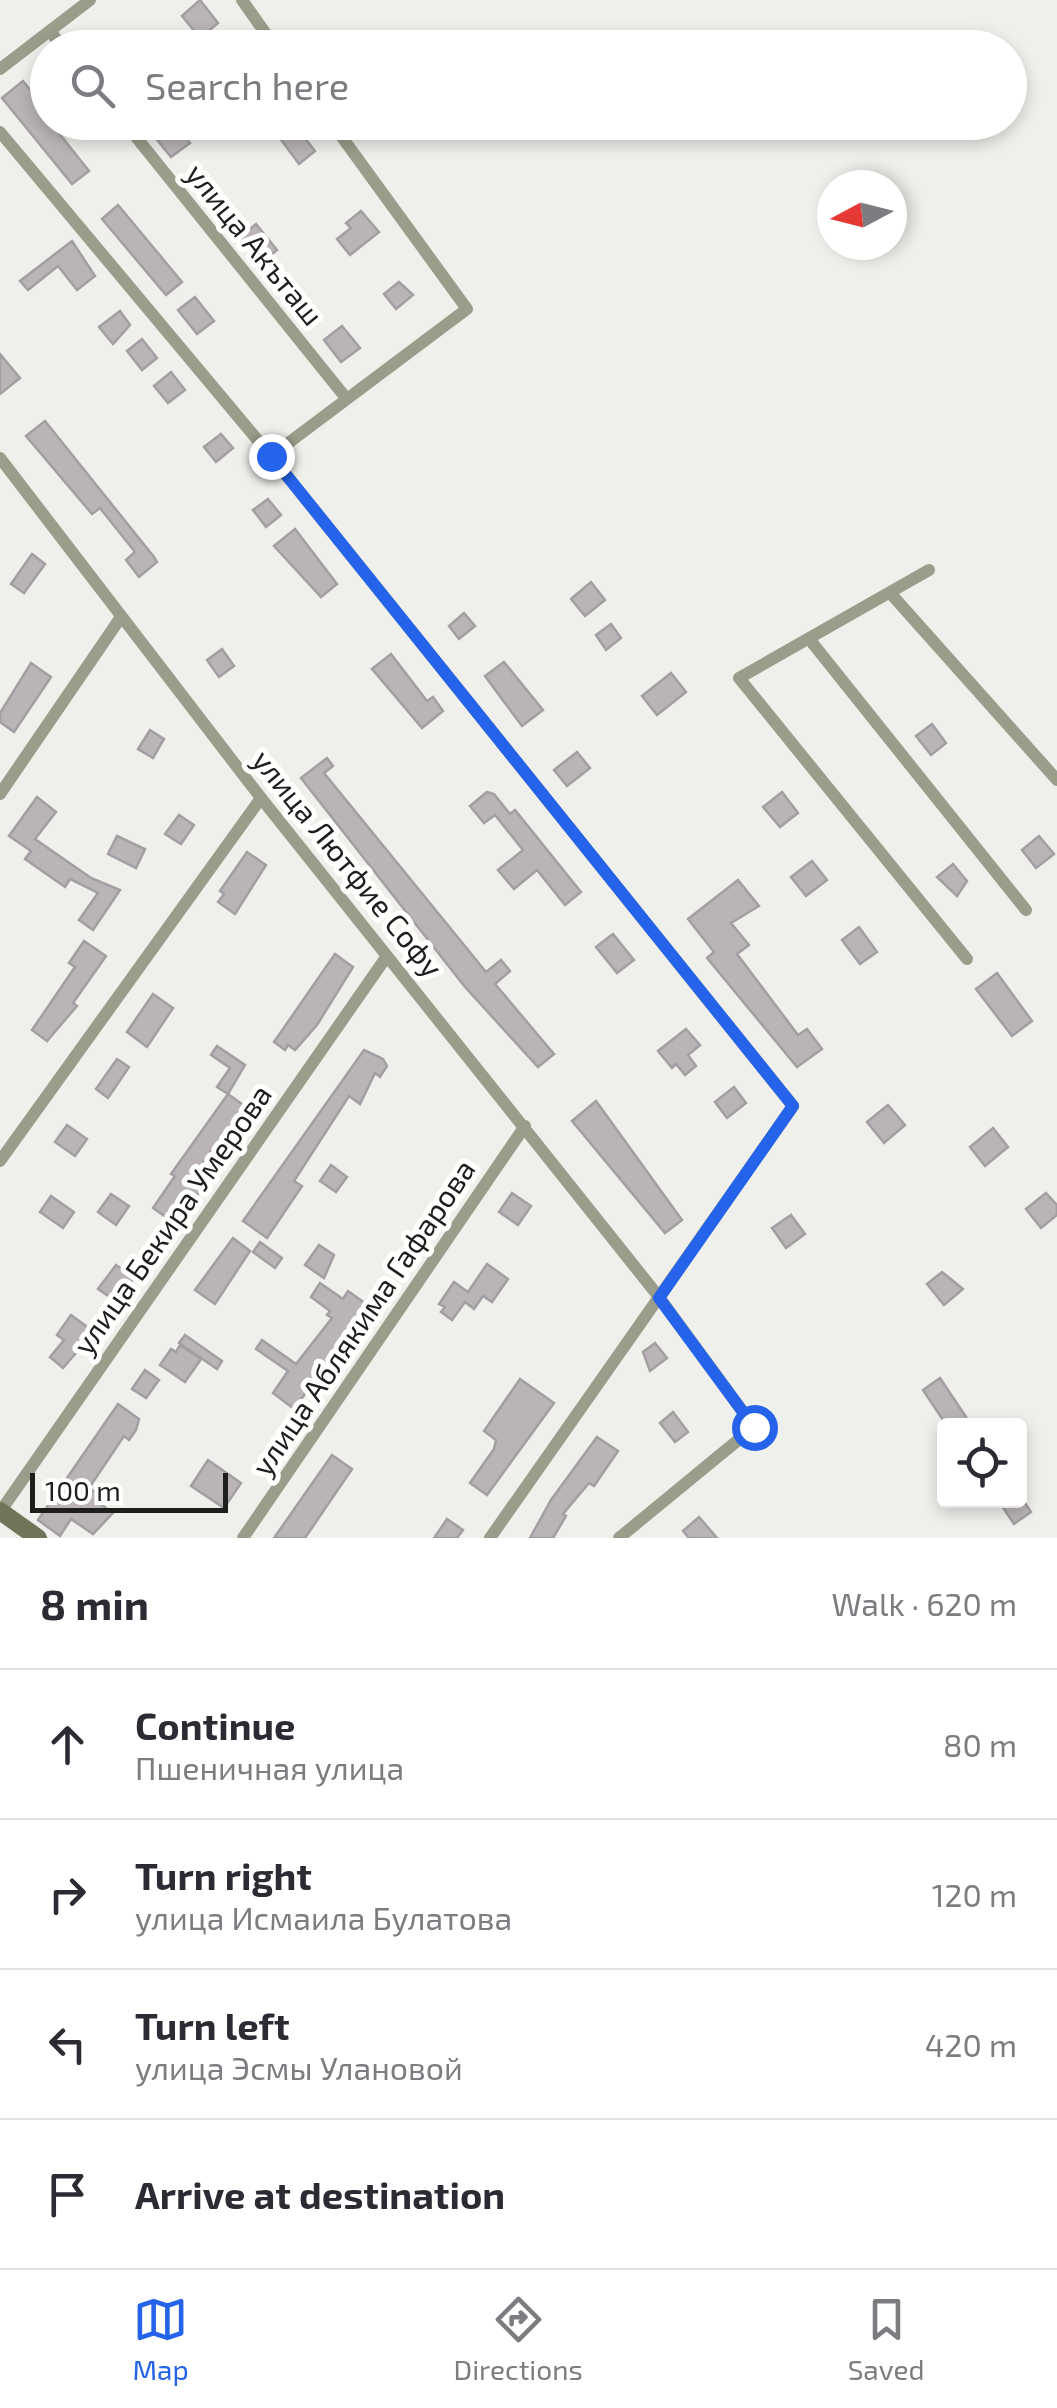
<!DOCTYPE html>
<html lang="en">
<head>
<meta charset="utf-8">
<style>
  :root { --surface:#fff; --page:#f2f2f3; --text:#2b2b33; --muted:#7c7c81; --line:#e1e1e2; --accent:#2563eb }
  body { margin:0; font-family:"Exo 2",sans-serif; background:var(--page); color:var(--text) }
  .controls { position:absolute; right:30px; bottom:30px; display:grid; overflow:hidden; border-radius:10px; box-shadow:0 5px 15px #0003 }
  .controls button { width:90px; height:90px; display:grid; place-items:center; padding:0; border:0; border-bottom:2px solid var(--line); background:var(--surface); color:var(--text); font:50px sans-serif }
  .compass { position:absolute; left:817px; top:170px; width:90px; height:90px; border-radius:50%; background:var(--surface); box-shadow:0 5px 15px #0003; rotate:263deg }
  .scale { position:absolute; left:30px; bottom:25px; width:198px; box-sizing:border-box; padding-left:10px; border:5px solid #1e1f1d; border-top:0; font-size:28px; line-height:35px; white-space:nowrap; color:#1e1f1d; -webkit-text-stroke:8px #fffffe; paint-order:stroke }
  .stop { position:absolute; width:30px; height:30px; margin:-22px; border:8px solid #2563eb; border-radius:50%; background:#fff }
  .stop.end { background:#2563eb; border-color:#fff; box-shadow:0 2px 10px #0008 }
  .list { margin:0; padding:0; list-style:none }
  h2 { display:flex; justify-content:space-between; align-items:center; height:130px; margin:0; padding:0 40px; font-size:42px }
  h2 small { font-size:32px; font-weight:400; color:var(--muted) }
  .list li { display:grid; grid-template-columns:65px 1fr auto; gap:30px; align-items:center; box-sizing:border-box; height:150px; padding:0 40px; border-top:2px solid var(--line) }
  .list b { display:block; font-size:38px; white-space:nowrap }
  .list p { margin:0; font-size:32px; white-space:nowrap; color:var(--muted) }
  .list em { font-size:32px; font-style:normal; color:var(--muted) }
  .icon { flex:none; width:55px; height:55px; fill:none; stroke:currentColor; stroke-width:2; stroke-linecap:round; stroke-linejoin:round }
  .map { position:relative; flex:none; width:1057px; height:1538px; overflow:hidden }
  .search { position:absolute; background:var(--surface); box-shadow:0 5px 15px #0003; left:30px; right:30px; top:30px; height:110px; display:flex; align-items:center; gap:25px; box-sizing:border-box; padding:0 35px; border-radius:55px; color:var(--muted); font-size:38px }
  .sheet { height:730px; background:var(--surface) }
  nav { display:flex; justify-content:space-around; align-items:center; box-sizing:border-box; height:140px; border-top:2px solid var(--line); background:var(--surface); font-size:28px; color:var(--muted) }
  nav a { display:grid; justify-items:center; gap:5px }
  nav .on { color:var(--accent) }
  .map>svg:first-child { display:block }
</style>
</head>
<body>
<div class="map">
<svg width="1057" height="1538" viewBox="0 0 1057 1538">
  <rect width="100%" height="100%" fill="#eff0eb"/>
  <g fill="#bab4b8" stroke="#a39ea1" stroke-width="2.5">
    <path d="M200,0L218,23L200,38L182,16Z"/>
    <path d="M23,81L48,112V122H57L62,129L58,132L89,171L72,184L2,98Z"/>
    <path d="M174,122L190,143L171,157L154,136Z"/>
    <path d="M268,122H292L315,151L299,164Z"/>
    <path d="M118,205L182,282L166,295L102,219Z"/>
    <path d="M361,211L379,232L350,255L337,239L351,228L346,223Z"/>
    <path d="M256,224L277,250L261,263L240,237Z"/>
    <path d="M72,241L95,276L77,290L58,266L28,290L20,281Z"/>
    <path d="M399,282L413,295L396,309L384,294Z"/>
    <path d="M195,297L214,321L197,334L178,310Z"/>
    <path d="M120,311L130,325L113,344L99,327Z"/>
    <path d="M342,326L360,348L341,362L324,340Z"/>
    <path d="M142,339L157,358L142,370L127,351Z"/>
    <path d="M0,354L20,378L0,394Z"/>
    <path d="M171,372L185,390L168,403L154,386Z"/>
    <path d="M45,421L154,557L157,562L139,577L126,560L135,552L100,508L92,514L26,436Z"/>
    <path d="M221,434L233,448L216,462L204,447Z"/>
    <path d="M268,499L281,515L266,527L253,510Z"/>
    <path d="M295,529L337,584L321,597L274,546Z"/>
    <path d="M32,554L45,564L24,593L11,584Z"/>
    <path d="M591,582L605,600L585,616L571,599Z"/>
    <path d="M464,613L475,626L459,639L449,626Z"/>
    <path d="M611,624L621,638L606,650L596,635Z"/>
    <path d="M222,649L234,666L219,677L207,660Z"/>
    <path d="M391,654L427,701L433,697L443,711L422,728L372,669Z"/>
    <path d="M504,662L543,710L522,726L485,676Z"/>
    <path d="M31,663L51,677L14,732L0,722V713Z"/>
    <path d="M671,673L686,692L657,715L642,696Z"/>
    <path d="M932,724L946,743L931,755L916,736Z"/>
    <path d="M150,730L164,739L153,758L138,749Z"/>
    <path d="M577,752L590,768L567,786L554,770Z"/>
    <path d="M327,758L333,766L324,773L486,972L501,960L510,971L495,984L554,1054L538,1067L465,987L301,778Z"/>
    <path d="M487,792L494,794L510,814L515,810L581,892L565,905L537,870L514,889L498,870L523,850L495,815L484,823L470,806Z"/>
    <path d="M782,792L798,813L780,827L763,807Z"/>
    <path d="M37,797L56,812L35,839L91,878L120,890L93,930L79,920L98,893L70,879L65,887L25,859L31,851L9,836Z"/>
    <path d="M179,815L194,825L181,844L165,834Z"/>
    <path d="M117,836L145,849L136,868L108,854Z"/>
    <path d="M1039,836L1054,854L1036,868L1022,850Z"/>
    <path d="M247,852L266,865L235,914L218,902L224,894L220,891Z"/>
    <path d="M812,861L827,880L806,896L791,877Z"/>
    <path d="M953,864L967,881L957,896L937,877Z"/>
    <path d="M738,880L759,906L731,923L749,945L737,954L798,1035L807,1029L822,1049L797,1067L707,958L714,952L688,919Z"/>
    <path d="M859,927L877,952L860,964L842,940Z"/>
    <path d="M613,934L634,960L617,973L596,947Z"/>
    <path d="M84,941L106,956L73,1003L77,1006L47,1041L32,1030L75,967L69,963Z"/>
    <path d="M335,954L353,967L317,1025L295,1050L288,1045L285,1050L274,1042Z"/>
    <path d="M997,973L1032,1021L1012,1036L976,989Z"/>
    <path d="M153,994L173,1008L147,1047L127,1032Z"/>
    <path d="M686,1029L700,1045L688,1055L696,1066L685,1075L676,1064L672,1068L658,1051Z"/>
    <path d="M217,1046L245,1065L228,1094L217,1087L230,1068L211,1055Z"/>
    <path d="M364,1050L383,1059L387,1066L380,1077L375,1073L360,1104L349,1096L294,1181L302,1186L267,1238L243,1221Z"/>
    <path d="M117,1059L129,1067L108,1098L96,1089Z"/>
    <path d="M734,1087L746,1103L727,1118L715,1102Z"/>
    <path d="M228,1094L253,1112L224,1159L212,1150L199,1168L210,1176L177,1225L153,1208L175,1176L171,1174Z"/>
    <path d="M596,1101L682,1220L665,1233L572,1121Z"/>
    <path d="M888,1105L905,1125L884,1143L867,1122Z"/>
    <path d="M67,1125L87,1139L75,1156L55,1142Z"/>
    <path d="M993,1128L1008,1147L985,1166L970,1147Z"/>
    <path d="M331,1165L347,1177L336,1192L320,1181Z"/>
    <path d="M512,1193L531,1206L518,1225L499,1212Z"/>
    <path d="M1046,1193L1057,1205V1215L1041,1228L1026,1209Z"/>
    <path d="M111,1194L129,1206L116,1225L98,1212Z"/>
    <path d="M51,1196L74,1212L63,1228L40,1212Z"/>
    <path d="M791,1215L805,1234L786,1248L772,1228Z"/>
    <path d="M233,1238L250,1251L215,1304L195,1290Z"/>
    <path d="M260,1242L282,1258L275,1268L253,1252Z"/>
    <path d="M319,1245L334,1255L324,1278L305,1265Z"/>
    <path d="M487,1264L508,1279L492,1302L483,1296L474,1309L465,1302L452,1320L441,1312L445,1307L439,1304L454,1282L468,1292Z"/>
    <path d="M116,1265L134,1278L117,1302L98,1289Z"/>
    <path d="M942,1272L963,1289L944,1305L927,1284Z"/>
    <path d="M320,1283L343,1299L348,1291L369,1306L294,1409L273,1393L288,1371L256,1349L262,1340L296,1364L332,1318L327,1315L330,1311L311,1297Z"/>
    <path d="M71,1315L94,1332L63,1368L50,1357L64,1340L57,1335Z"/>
    <path d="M185,1335L222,1361L217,1369L179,1343Z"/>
    <path d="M655,1343L667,1358L650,1371L643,1352Z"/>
    <path d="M180,1345L201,1359L185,1382L160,1365L171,1349L176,1352Z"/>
    <path d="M145,1370L159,1380L146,1398L132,1389Z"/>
    <path d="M940,1378L972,1426H947L923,1390Z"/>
    <path d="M520,1379L554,1403L487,1495L470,1483L494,1449L496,1440L484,1431Z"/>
    <path d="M118,1404L139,1419L136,1430L129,1440L124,1436L89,1488L107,1500L103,1506L113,1513L93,1534L71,1519L60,1536L38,1520Z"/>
    <path d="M673,1412L688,1432L675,1442L660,1423Z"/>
    <path d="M597,1437L618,1451L594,1486L589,1483L563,1514L566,1516L553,1538H530L551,1500Z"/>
    <path d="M332,1455L352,1469L305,1538H274Z"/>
    <path d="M208,1460L241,1483L224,1508L191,1486Z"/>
    <path d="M998,1500H1023L1031,1512L1014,1524Z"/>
    <path d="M699,1517L717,1538H689L683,1531Z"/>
    <path d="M447,1519L463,1530L457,1538H434Z"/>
  </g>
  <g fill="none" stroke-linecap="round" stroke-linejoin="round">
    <g stroke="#999d8a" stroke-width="12">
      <path d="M242,0L276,48"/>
      <path d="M50,31L63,48"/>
      <path d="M0,69L90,0"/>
      <path d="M124,122L346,398"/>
      <path d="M0,132L271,456L793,1106L490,1538"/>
      <path d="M271,456L467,309L331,122"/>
      <path d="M0,458L261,798L659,1297L754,1427L619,1538"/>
      <path d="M929,570L739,678L967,959"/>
      <path d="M892,595L1057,780"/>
      <path d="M810,640L1026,910"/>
      <path d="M0,794L121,617"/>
      <path d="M0,1161L261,798"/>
      <path d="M0,1512L387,956"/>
      <path d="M243,1538L525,1126"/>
    </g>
    <path stroke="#70755a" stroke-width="18" d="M0,1511L38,1538"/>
  </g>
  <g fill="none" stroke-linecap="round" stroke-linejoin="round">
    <path stroke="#2563eb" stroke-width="12" d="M271,456L793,1106L659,1298L754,1427"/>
  </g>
  <g text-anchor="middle" stroke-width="10" stroke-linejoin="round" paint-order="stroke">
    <g font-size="30" fill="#1e1f1d" stroke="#fffffe">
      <text transform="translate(254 245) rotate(51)" y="10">улица Акъташ</text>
      <text transform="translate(347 864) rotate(51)" y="10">улица Лютфие Софу</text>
      <text transform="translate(173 1220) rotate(-55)" y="10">улица Бекира Умерова</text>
      <text transform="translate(364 1318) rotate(-56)" y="10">улица Аблякима Гафарова</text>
    </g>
  </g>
</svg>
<div class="controls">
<button><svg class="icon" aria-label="locate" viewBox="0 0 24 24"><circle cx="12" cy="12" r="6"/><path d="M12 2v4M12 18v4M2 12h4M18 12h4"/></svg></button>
</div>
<svg class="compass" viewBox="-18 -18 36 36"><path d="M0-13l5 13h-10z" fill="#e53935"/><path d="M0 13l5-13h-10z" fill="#7c7c81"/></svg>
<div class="scale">100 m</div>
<div class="stop" style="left:754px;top:1427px"></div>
<div class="stop end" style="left:271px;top:456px"></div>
<div class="search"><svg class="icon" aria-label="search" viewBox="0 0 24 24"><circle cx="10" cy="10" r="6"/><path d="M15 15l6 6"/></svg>Search here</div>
</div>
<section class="sheet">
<h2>8 min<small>Walk · 620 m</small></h2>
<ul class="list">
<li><svg class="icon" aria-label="ahead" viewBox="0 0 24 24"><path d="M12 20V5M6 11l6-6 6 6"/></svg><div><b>Continue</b><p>Пшеничная улица</p></div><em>80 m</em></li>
<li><svg class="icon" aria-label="right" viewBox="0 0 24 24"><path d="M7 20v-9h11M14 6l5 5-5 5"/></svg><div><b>Turn right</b><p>улица Исмаила Булатова</p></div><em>120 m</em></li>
<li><svg class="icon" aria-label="left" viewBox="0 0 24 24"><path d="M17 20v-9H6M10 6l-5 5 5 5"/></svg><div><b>Turn left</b><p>улица Эсмы Улановой</p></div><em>420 m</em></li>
<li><svg class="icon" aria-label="arrive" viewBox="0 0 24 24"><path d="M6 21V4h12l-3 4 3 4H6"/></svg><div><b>Arrive at destination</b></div></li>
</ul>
</section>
<nav>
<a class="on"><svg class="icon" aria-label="map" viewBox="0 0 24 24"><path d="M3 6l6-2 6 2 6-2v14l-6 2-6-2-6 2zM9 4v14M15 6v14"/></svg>Map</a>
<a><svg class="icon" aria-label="directions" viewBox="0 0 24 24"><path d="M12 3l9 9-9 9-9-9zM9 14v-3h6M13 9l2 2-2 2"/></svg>Directions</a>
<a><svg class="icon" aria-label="saved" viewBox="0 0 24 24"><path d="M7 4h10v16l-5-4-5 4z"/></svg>Saved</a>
</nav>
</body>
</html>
